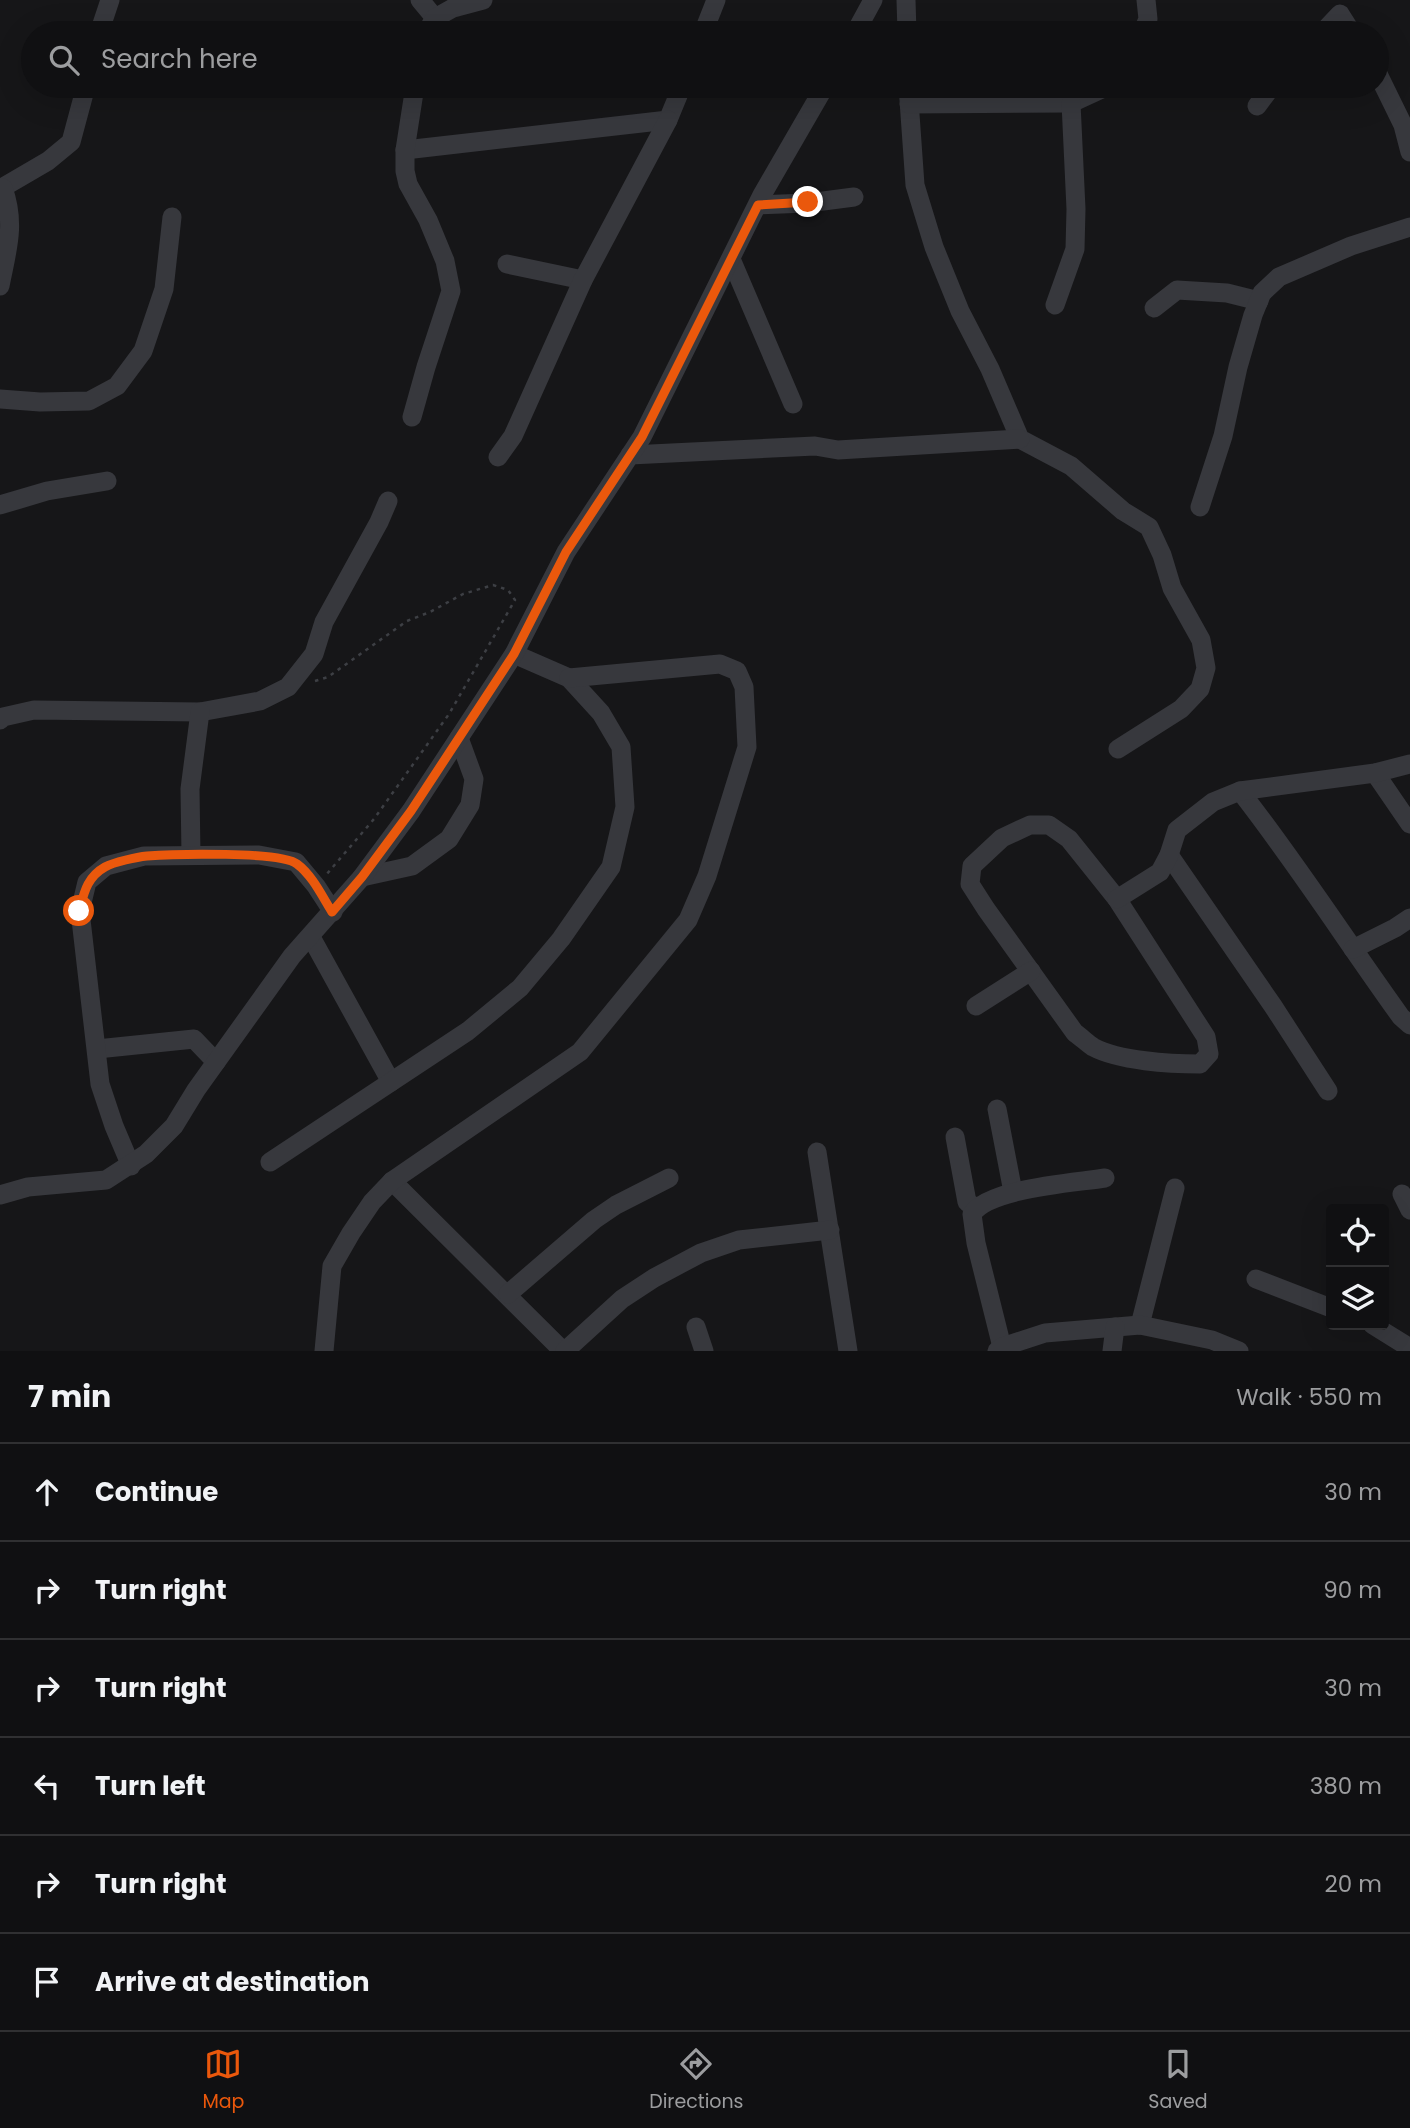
<!DOCTYPE html>
<html lang="en">
<head>
<meta charset="utf-8">
<style>
  :root { --surface:#101012; --page:#1e1e20; --text:#f1f3f6; --muted:#9c9d9f; --line:#303032; --accent:#ea580c }
  body { margin:0; font-family:Poppins,sans-serif; background:var(--page); color:var(--text) }
  .controls { position:absolute; right:21px; bottom:21px; display:grid; overflow:hidden; border-radius:7px; box-shadow:0 7px 28px #0002 }
  .controls button { width:63px; height:63px; display:grid; place-items:center; padding:0; border:0; border-bottom:2px solid var(--line); background:var(--surface); color:var(--text); font:35px sans-serif }
  .stop { position:absolute; width:21px; height:21px; margin:-16px; border:5px solid #ea580c; border-radius:50%; background:#fff }
  .stop.end { background:#ea580c; border-color:#fff; box-shadow:0 2px 7px #0008 }
  .list { margin:0; padding:0; list-style:none }
  h2 { display:flex; justify-content:space-between; align-items:center; height:91px; margin:0; padding:0 28px; font-size:30px }
  h2 small { font-size:23px; font-weight:400; color:var(--muted) }
  .list li { display:grid; grid-template-columns:46px 1fr auto; gap:21px; align-items:center; box-sizing:border-box; height:98px; padding:0 28px; border-top:2px solid var(--line) }
  .list b { display:block; font-size:26px; white-space:nowrap }
  .list em { font-size:23px; font-style:normal; color:var(--muted) }
  .icon { flex:none; width:38px; height:38px; fill:none; stroke:currentColor; stroke-width:2; stroke-linecap:round; stroke-linejoin:round }
  .map { position:relative; flex:none; width:1410px; height:1351px; overflow:hidden }
  .search { position:absolute; background:var(--surface); box-shadow:0 7px 28px #0002; left:21px; right:21px; top:21px; height:77px; display:flex; align-items:center; gap:18px; box-sizing:border-box; padding:0 24px; border-radius:38px; color:var(--muted); font-size:26px }
  .sheet { height:679px; background:var(--surface) }
  nav { display:flex; justify-content:space-around; align-items:center; box-sizing:border-box; height:98px; border-top:2px solid var(--line); background:var(--surface); font-size:19px; color:var(--muted) }
  nav a { display:grid; justify-items:center; gap:4px }
  nav .on { color:var(--accent) }
  .map>svg:first-child { display:block }
</style>
</head>
<body>
<div class="map">
<svg width="1410" height="1351" viewBox="0 0 1410 1351">
  <rect width="100%" height="100%" fill="#161618"/>
  <g fill="none" stroke-linecap="round" stroke-linejoin="round">
    <path stroke="#3d3f44" stroke-width="2.5" stroke-dasharray="3.5 5" stroke-linecap="butt" d="M315,681L328,677L407,621L430,612L463,594L493,585L508,590L515,600L449,714L374,819L326,875"/>
    <g stroke="#37383d" stroke-width="19">
      <path d="M420,0L435,18"/>
      <path d="M906,0L907,33"/>
      <path d="M99,33L110,0"/>
      <path d="M426,33L435,18L453,8L483,0"/>
      <path d="M703,33L716,0"/>
      <path d="M855,33L873,0"/>
      <path d="M1142,33L1148,19L1146,0"/>
      <path d="M1322,33L1340,14L1352,33"/>
      <path d="M1377,72L1403,125L1410,152"/>
      <path d="M908,86L915,185L934,247L960,311L990,369L1020,439L1071,466L1123,511L1149,527L1162,555L1172,588L1201,640L1206,668L1200,689L1181,709L1118,749"/>
      <path d="M909,104L1071,103L1108,86"/>
      <path d="M1257,106L1272,86"/>
      <path d="M405,150L668,120L682,86"/>
      <path d="M0,189L48,161L71,142L86,86"/>
      <path d="M758,205L808,203L854,197"/>
      <path d="M731,259L793,404"/>
      <path d="M507,264L583,280"/>
      <path d="M0,286C7,250 16,224 3,188"/>
      <path d="M1055,305L1075,249L1076,209L1071,103"/>
      <path d="M1154,308L1177,290L1227,293L1259,301"/>
      <path d="M0,399L40,402L89,401L117,386L143,351L164,289L172,217"/>
      <path d="M412,417L426,367L451,291L445,261L428,220L408,184L405,171V150L415,86"/>
      <path d="M630,455L815,446L838,450L1020,439"/>
      <path d="M498,457L513,436L583,280L668,120"/>
      <path d="M0,505L47,491L107,481"/>
      <path d="M1200,507L1223,436L1238,367L1253,315L1262,293L1279,277L1351,246L1410,227"/>
      <path d="M0,720L3,717L34,710L200,712L260,701L288,687L314,654L324,622L379,522L388,501"/>
      <path d="M1375,773L1410,824"/>
      <path d="M1240,791C1297,864 1347,942 1401,1017L1410,1025"/>
      <path d="M1030,825H1049L1069,839L1117,899L1206,1037L1209,1054L1200,1064C1170,1064 1119,1061 1093,1047C1087,1043 1081,1037 1075,1033L986,909L970,884L972,866L1002,838Z"/>
      <path d="M191,855L190,789L200,712"/>
      <path d="M1169,855L1273,1006L1328,1091"/>
      <path d="M362,877L412,866L449,839L470,805L474,779L459,738"/>
      <path d="M1117,899L1160,872L1169,855L1177,830L1213,802L1240,791L1375,773L1410,764"/>
      <path d="M311,937L391,1082"/>
      <path d="M1353,949L1395,928L1410,918"/>
      <path d="M976,1006L1031,971"/>
      <path d="M97,1049L194,1039L216,1062"/>
      <path d="M997,1109L1013,1192"/>
      <path d="M955,1137L967,1202L976,1208"/>
      <path d="M817,1152L848,1351"/>
      <path d="M270,1162L468,1031L520,988L561,939L611,867L625,807L621,747L601,713L569,678L514,654"/>
      <path d="M131,1166L114,1126L100,1084L80,911L87,882L106,866L144,856L259,855L296,862L316,886L333,912"/>
      <path d="M392,1181L563,1351"/>
      <path d="M1402,1194L1410,1210"/>
      <path d="M0,1195L28,1187L106,1180L146,1154L174,1126L196,1090L292,956L362,877L411,811L514,654L566,552L642,437L762,195L825,86"/>
      <path d="M1256,1279L1331,1308"/>
      <path d="M508,1294L594,1220L616,1205L669,1178"/>
      <path d="M1140,1325L1175,1188"/>
      <path d="M1373,1325L1410,1348"/>
      <path d="M696,1327L704,1351"/>
      <path d="M1002,1347L976,1243L972,1214C989,1188 1074,1183 1105,1178"/>
      <path d="M324,1351L332,1266L351,1233L372,1202L392,1181L580,1052L688,920L707,876L747,747L744,687L737,671L720,664L569,678"/>
      <path d="M565,1351L622,1299L654,1278L701,1253L739,1240L830,1230"/>
      <path d="M997,1351L1002,1347L1045,1333L1140,1325L1212,1340L1239,1351"/>
      <path d="M1112,1351L1115,1327"/>
    </g>
  </g>
  <g fill="none" stroke-linecap="round" stroke-linejoin="round">
    <path stroke="#ea580c" stroke-width="9" d="M79,911C84,893 87,877 105,867C114,862 137,857 147,856C172,854 282,851 297,864C312,875 322,896 332,912L362,877L411,811L514,654L566,552L642,437L758,205L808,202"/>
  </g>
</svg>
<div class="controls">
<button><svg class="icon" aria-label="locate" viewBox="0 0 24 24"><circle cx="12" cy="12" r="6"/><path d="M12 2v4M12 18v4M2 12h4M18 12h4"/></svg></button>
<button><svg class="icon" aria-label="layers" viewBox="0 0 24 24"><path d="M12 4l9 5-9 5-9-5zM3 14l9 5 9-5"/></svg></button>
</div>
<div class="stop" style="left:79px;top:911px"></div>
<div class="stop end" style="left:808px;top:202px"></div>
<div class="search"><svg class="icon" aria-label="search" viewBox="0 0 24 24"><circle cx="10" cy="10" r="6"/><path d="M15 15l6 6"/></svg>Search here</div>
</div>
<section class="sheet">
<h2>7 min<small>Walk · 550 m</small></h2>
<ul class="list">
<li><svg class="icon" aria-label="ahead" viewBox="0 0 24 24"><path d="M12 20V5M6 11l6-6 6 6"/></svg><div><b>Continue</b></div><em>30 m</em></li>
<li><svg class="icon" aria-label="right" viewBox="0 0 24 24"><path d="M7 20v-9h11M14 6l5 5-5 5"/></svg><div><b>Turn right</b></div><em>90 m</em></li>
<li><svg class="icon" aria-label="right" viewBox="0 0 24 24"><path d="M7 20v-9h11M14 6l5 5-5 5"/></svg><div><b>Turn right</b></div><em>30 m</em></li>
<li><svg class="icon" aria-label="left" viewBox="0 0 24 24"><path d="M17 20v-9H6M10 6l-5 5 5 5"/></svg><div><b>Turn left</b></div><em>380 m</em></li>
<li><svg class="icon" aria-label="right" viewBox="0 0 24 24"><path d="M7 20v-9h11M14 6l5 5-5 5"/></svg><div><b>Turn right</b></div><em>20 m</em></li>
<li><svg class="icon" aria-label="arrive" viewBox="0 0 24 24"><path d="M6 21V4h12l-3 4 3 4H6"/></svg><div><b>Arrive at destination</b></div></li>
</ul>
</section>
<nav>
<a class="on"><svg class="icon" aria-label="map" viewBox="0 0 24 24"><path d="M3 6l6-2 6 2 6-2v14l-6 2-6-2-6 2zM9 4v14M15 6v14"/></svg>Map</a>
<a><svg class="icon" aria-label="directions" viewBox="0 0 24 24"><path d="M12 3l9 9-9 9-9-9zM9 14v-3h6M13 9l2 2-2 2"/></svg>Directions</a>
<a><svg class="icon" aria-label="saved" viewBox="0 0 24 24"><path d="M7 4h10v16l-5-4-5 4z"/></svg>Saved</a>
</nav>
</body>
</html>
